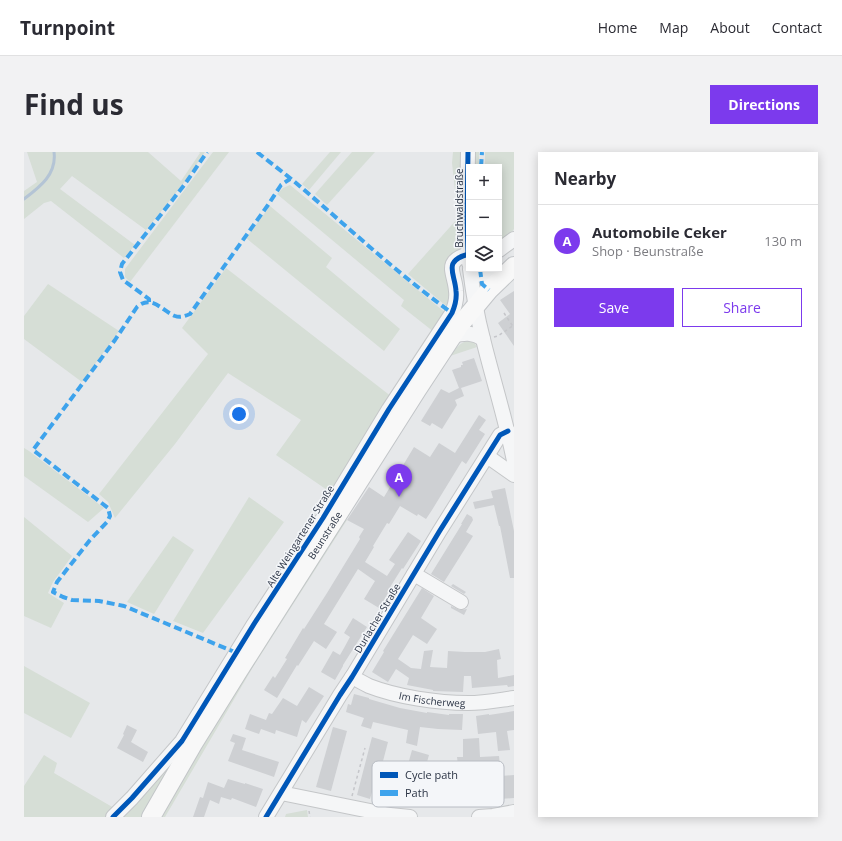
<!DOCTYPE html>
<html lang="en">
<head>
<meta charset="utf-8">
<style>
  :root { --surface:#fff; --page:#f2f2f3; --text:#2b2b33; --muted:#7c7c81; --line:#e1e1e2; --accent:#7c3aed }
  body { margin:0; font-family:"Open Sans",sans-serif; background:var(--page); color:var(--text) }
  .controls { position:absolute; right:12px; top:12px; display:grid; overflow:hidden; border-radius:0px; box-shadow:0 2px 10px #0003 }
  .controls button { width:36px; height:36px; display:grid; place-items:center; padding:0; border:0; border-bottom:1px solid var(--line); background:var(--surface); color:var(--text); font:20px sans-serif }
  .you { position:absolute; left:215px; top:262px; width:14px; height:14px; margin:-10px; border:3px solid #fff; border-radius:50%; background:#1a73e8; box-shadow:0 0 0 6px #1a73e833 }
  .badge { display:grid; place-items:center; width:26px; height:26px; border-radius:50%; background:var(--accent); color:#fff; font-size:13px; font-weight:700 }
  .pin { position:absolute; translate:-50% -33px; filter:drop-shadow(0 1px 2px #0008) }
  .pin::after { content:''; position:absolute; top:21px; width:14px; height:12px; background:inherit; clip-path:polygon(0 0,100% 0,50% 100%) }
  .list { margin:0; padding:0; list-style:none }
  h2 { display:flex; justify-content:space-between; align-items:center; height:52px; margin:0; padding:0 16px; font-size:17px }
  h2 small { font-size:13px; font-weight:400; color:var(--muted) }
  .list li { display:grid; grid-template-columns:26px 1fr auto; gap:12px; align-items:center; box-sizing:border-box; height:72px; padding:0 16px; border-top:1px solid var(--line) }
  .list b { display:block; font-size:15px; white-space:nowrap }
  .list p { margin:0; font-size:13px; white-space:nowrap; color:var(--muted) }
  .list em { font-size:13px; font-style:normal; color:var(--muted) }
  .actions { display:flex; gap:8px; padding:12px 16px }
  .actions a { flex:1; padding:9px 0; border:1px solid var(--accent); border-radius:0px; text-align:center; font-size:14px; color:var(--accent) }
  .actions .main { background:var(--accent); color:#fff }
  .icon { flex:none; width:22px; height:22px; fill:none; stroke:currentColor; stroke-width:2; stroke-linecap:round; stroke-linejoin:round }
  .map { position:relative; flex:none; width:490px; height:665px; overflow:hidden; border-radius:0px }
  header { display:flex; align-items:center; gap:24px; box-sizing:border-box; height:56px; padding:0 20px; background:var(--surface); border-bottom:1px solid var(--line) }
  header strong { font-size:19px }
  nav { display:flex; gap:22px; margin-inline-start:auto; font-size:14px }
  .intro { display:flex; align-items:center; justify-content:space-between; box-sizing:border-box; height:96px; padding:0 24px }
  h1 { margin:0; font-size:28px }
  .button { padding:10px 18px; border-radius:0px; background:var(--accent); color:#fff; font-size:14px; font-weight:700 }
  main { display:flex; gap:24px; padding:0 24px }
  aside { flex:1; background:var(--surface); border-radius:0px; box-shadow:0 2px 10px #0003 }
  .map>svg:first-child { display:block }
</style>
</head>
<body>
<header>
<strong>Turnpoint</strong>
<nav><a>Home</a><a>Map</a><a>About</a><a>Contact</a></nav>
</header>
<div class="intro"><h1>Find us</h1><a class="button">Directions</a></div>
<main>
<div class="map">
<svg width="490" height="665" viewBox="0 0 490 665">
  <rect width="100%" height="100%" fill="#e6e8ea"/>
  <g fill="#d6ded6">
    <path d="M3,0H124L157,29L176,1L175,0H181L159,32L122,78L48,24L36,37L111,93L100,106L27,49L20,51L0,67V39L13,30Z"/>
    <path d="M189,0H205L106,130L101,125V117Z"/>
    <path d="M306,0H317L285,38L278,32Z"/>
    <path d="M328,0H351L303,53L291,42Z"/>
    <path d="M429,0H439L438,94L432,100L427,153H421L384,122L434,66L428,11Z"/>
    <rect x="448" y="0" width="7" height="15"/>
    <path d="M461,0H490V77L480,91L475,93V15H461Z"/>
    <path d="M266,33L423,162L410,180L377,154L380,148L253,42L259,36Z"/>
    <path d="M246,54L308,106L302,115L376,177L360,199L222,86Z"/>
    <path d="M202,116L368,245L309,342L252,303L277,268L204,221L151,292L91,366L84,350L75,342L184,202L158,176Z"/>
    <path d="M24,132L95,179L58,230L0,187V164Z"/>
    <path d="M446,188L450,190L453,195L426,204C432,196 436,190 446,188Z"/>
    <path d="M0,296L5,299L80,356L64,370L0,324Z"/>
    <path d="M225,345L260,370L179,481L149,469Z"/>
    <path d="M0,365L48,404L29,430L24,441L40,451L27,476L0,464Z"/>
    <path d="M318,365L323,368L229,515L141,665H133Z"/>
    <path d="M149,384L170,398L130,462L103,450Z"/>
    <path d="M0,514L66,551L47,586L0,561Z"/>
    <path d="M161,590L120,665H93Z"/>
    <path d="M20,603L33,611L30,621L90,656L81,665H0V634Z"/>
    <path d="M283,658L284,665H261L262,662Z"/>
  </g>
  <g fill="none" stroke-linecap="round" stroke-linejoin="round">
    <path stroke="#b4c4d5" stroke-width="3" d="M0,47C16,35 33,22 30,0"/>
  </g>
  <g fill="#ced0d3">
    <path d="M490,139V194L474,171L486,162L476,148Z"/>
    <path d="M450,206L458,229L437,236L440,244L431,248L433,253L418,277L408,271L406,274L397,269L417,237L425,241L435,236L428,218L437,215V213H439L438,210Z"/>
    <path d="M455,263L462,268L455,278L461,282L442,312L438,309L408,358L402,367L394,362L393,364L376,354L365,372L363,371L349,394L350,395L341,410L363,424L371,412L365,408L384,380L397,389L379,417L378,416L363,440L364,441L355,456L340,447L351,429L334,417L300,472L313,480L302,497L290,489L274,514L273,513L253,546L240,538L249,524L251,526L263,507L261,506L279,476L280,477L303,441L336,387L335,385L340,377L323,368L345,335L360,345L390,295L406,305L415,291L431,301Z"/>
    <path d="M481,336L490,379V426H486L476,374H475L470,353L451,357L449,350L469,346L467,339Z"/>
    <path d="M443,362L448,365L449,368L442,380L449,384L420,430L407,422L438,372H437Z"/>
    <path d="M429,432L442,440L440,442L427,434Z"/>
    <path d="M398,436L410,444L397,466L413,477L403,492L389,483L374,507L387,516L397,517L400,499L409,498L406,515L423,516L424,499L441,500H461L475,497L477,507L473,508L474,526L490,523V534L484,535L483,533L448,536L447,524H440L439,540L409,539V538L383,533L385,526L372,517L364,530L348,520L360,500L359,499Z"/>
    <path d="M427,454L436,458L443,457L440,463L427,456Z"/>
    <path d="M329,466L343,475L319,513V514L311,528L297,520L309,499L316,503L320,496L326,485L320,481Z"/>
    <path d="M285,535L300,544L282,571L278,568L273,585L252,578L251,582L237,577L235,582L221,577L226,562L242,568L245,561L248,562L259,546L273,554Z"/>
    <path d="M330,542L345,546V547L376,556L403,561V560L425,563V562H439L438,578L414,577L396,575L393,594L382,591L384,578L349,570L347,577L337,574L340,566L322,560L324,552L327,553Z"/>
    <path d="M490,559V578L483,579L486,598L474,599L472,580L454,582L452,564L465,562V563Z"/>
    <path d="M103,573L113,578L107,590L124,600L119,610L93,596L100,583L99,582Z"/>
    <path d="M309,575L323,579L307,639L292,635Z"/>
    <path d="M209,582L222,586L218,598L255,610L250,625L204,609L211,591L206,589Z"/>
    <path d="M348,585L364,590L358,613L356,612L346,647L333,643Z"/>
    <path d="M455,586L456,605L475,604L477,624L490,623V646L475,647L474,645L421,649L420,629L447,627L446,612L434,613L433,605H439V587Z"/>
    <path d="M388,598L405,603L391,652L374,648Z"/>
    <path d="M204,627L221,632V631L239,637L232,655L208,646L207,648L197,645L195,652L186,648L180,665H169L176,645L179,646L184,630L200,636Z"/>
  </g>
  <g fill="none" stroke-linecap="round" stroke-linejoin="round">
    <g stroke="#c4c6c8" stroke-width="16">
      <g id="minor">
        <path d="M444,0L443,66L445,111"/>
        <path d="M475,98L490,87"/>
        <path d="M446,117C449,141 453,164 459,187C469,228 482,268 490,309"/>
        <path d="M448,117C457,128 474,124 484,118"/>
        <path d="M428,184C440,181 449,180 459,187"/>
        <path d="M463,304L490,323"/>
        <path d="M390,422L437,450"/>
        <path id="s1" d="M328,525C334,528 339,531 345,534C373,545 414,551 444,551C460,551 475,548 490,546"/>
        <path d="M257,641L366,663L386,665"/>
        <path d="M89,665L108,646L158,589L230,472L299,366L365,257L428,161C431,154 433,147 432,139C431,121 418,109 445,102"/>
        <path d="M242,665L316,543L328,525L415,380L476,283L484,279"/>
        <path d="M455,665L469,664L490,660"/>
      </g>
    </g>
    <g stroke="#c2c5c8" stroke-width="20">
      <g id="major">
        <path id="s2" d="M127,665L169,592L215,518L393,238L435,174L465,138L490,114"/>
      </g>
    </g>
    <g stroke="#c5c6ca" stroke-width="1.5" stroke-dasharray="3 3" stroke-linecap="butt">
      <path d="M480,161L490,176"/>
      <path d="M470,185L474,184L490,173"/>
      <path d="M328,644L341,596"/>
      <path d="M369,651L381,609"/>
      <path d="M285,659L286,665"/>
    </g>
    <use href="#minor" stroke="#f5f6f7" stroke-width="14"/>
    <use href="#major" stroke="#f8f8f8" stroke-width="18"/>
    <g stroke="#3ea3ec" stroke-width="4" stroke-dasharray="8 4" stroke-linecap="butt">
      <path d="M233,0C244,9 255,17 266,26C320,71 371,120 428,161"/>
      <path d="M457,15L458,0"/>
      <path d="M456,117L458,132L465,138"/>
      <path d="M125,150V147L99,128L96,120L98,112L161,32L183,0"/>
      <path d="M213,501L100,454L75,449L48,448L39,445L29,440L33,430L66,388L83,370L86,364L84,356L9,298L91,188L113,155C128,142 138,159 151,164C156,166 161,164 166,162L244,53L257,33L266,27"/>
    </g>
    <g stroke="#f4f6f9" stroke-width="8">
      <g id="cycleway">
        <path d="M444,0L443,66L444,103"/>
        <path d="M89,665L108,646L158,589L230,472L299,366L365,257L428,161C431,154 433,147 432,139C431,121 418,109 445,102"/>
        <path d="M242,665L316,543L328,525L415,380L476,283L484,279"/>
      </g>
    </g>
    <use href="#cycleway" stroke="#0057b8" stroke-width="5"/>
  </g>
  <g text-anchor="middle" stroke-width="3" stroke-linejoin="round" paint-order="stroke">
    <g font-size="10" fill="#2b3445" stroke="#f4f6f9">
      <text transform="translate(435 56) rotate(-90)" y="4">Bruchwaldstraße</text>
      <text dy="4" stroke="none"><textPath href="#s2" startOffset="331">Beunstraße</textPath></text>
      <text transform="translate(276 384) rotate(-58)" y="4">Alte Weingartener Straße</text>
      <text transform="translate(353 466) rotate(-59)" y="4">Durlacher Straße</text>
      <text dy="4" stroke="none"><textPath href="#s1" startOffset="84">Im Fischerweg</textPath></text>
    </g>
  </g>
  <rect x="348" y="609" width="132" height="46" rx="6" fill="#f4f6f9" stroke="#b8bcc3" stroke-width="1"/>
  <rect x="356" y="620" width="18" height="6" fill="#0057b8"/>
  <rect x="356" y="638" width="18" height="6" fill="#3ea3ec"/>
  <g font-size="11" fill="#2b3445">
    <text x="381" y="627">Cycle path</text>
    <text x="381" y="645">Path</text>
  </g>
</svg>
<div class="controls">
<button>+</button>
<button>−</button>
<button><svg class="icon" aria-label="layers" viewBox="0 0 24 24"><path d="M12 4l9 5-9 5-9-5zM3 14l9 5 9-5"/></svg></button>
</div>
<div class="you"></div>
<div class="pin badge" style="left:375px;top:345px">A</div>
</div>
<aside>
<h2>Nearby<small></small></h2>
<ul class="list">
<li><span class="badge">A</span><div><b>Automobile Ceker</b><p>Shop · Beunstraße</p></div><em>130 m</em></li>
</ul>
<div class="actions"><a class="main">Save</a><a>Share</a></div>
</aside>
</main>
</body>
</html>
